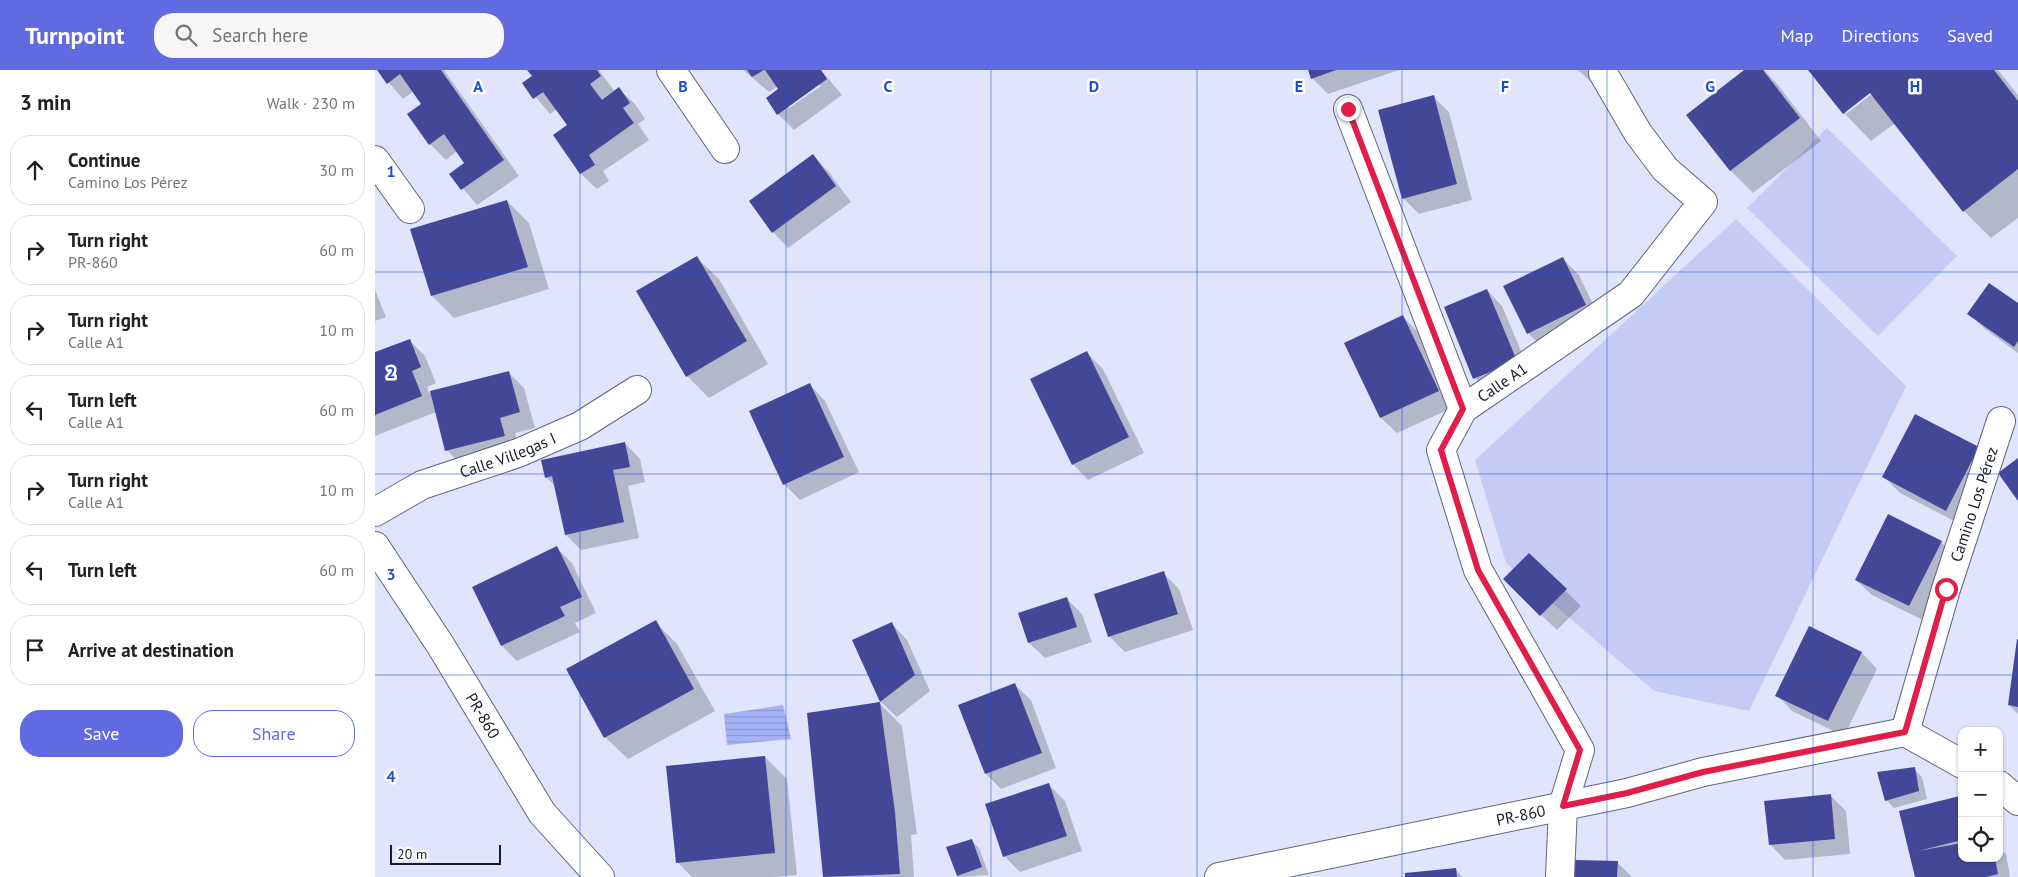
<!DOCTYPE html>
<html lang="en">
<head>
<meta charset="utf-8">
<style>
  :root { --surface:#fff; --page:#f6f6f6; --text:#202124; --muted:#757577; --line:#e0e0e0; --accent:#626ae2 }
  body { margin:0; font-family:"PT Sans",sans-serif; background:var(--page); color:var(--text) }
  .controls { position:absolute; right:15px; bottom:15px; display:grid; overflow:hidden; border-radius:10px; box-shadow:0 1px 4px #0004 }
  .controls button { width:45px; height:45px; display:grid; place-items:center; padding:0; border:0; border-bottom:1px solid var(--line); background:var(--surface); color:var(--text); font:25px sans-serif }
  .scale { position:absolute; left:15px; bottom:12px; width:111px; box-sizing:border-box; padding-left:5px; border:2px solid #191b25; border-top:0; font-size:14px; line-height:18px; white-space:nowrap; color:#191b25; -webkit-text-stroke:4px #fff; paint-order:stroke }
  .stop { position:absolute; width:15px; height:15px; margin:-11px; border:4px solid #e11d48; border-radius:50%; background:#fff }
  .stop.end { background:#e11d48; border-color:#fff; box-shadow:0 1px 5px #0008 }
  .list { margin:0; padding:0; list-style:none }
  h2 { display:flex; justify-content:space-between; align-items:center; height:65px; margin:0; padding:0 20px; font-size:21px }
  h2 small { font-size:16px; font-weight:400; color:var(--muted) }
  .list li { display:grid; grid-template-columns:32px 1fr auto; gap:15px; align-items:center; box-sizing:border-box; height:70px; margin:0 10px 10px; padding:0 10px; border:1px solid var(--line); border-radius:20px }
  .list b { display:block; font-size:19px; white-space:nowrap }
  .list p { margin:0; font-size:16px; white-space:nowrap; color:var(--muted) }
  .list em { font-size:16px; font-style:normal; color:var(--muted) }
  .actions { display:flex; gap:10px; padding:15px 20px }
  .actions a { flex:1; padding:11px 0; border:1px solid var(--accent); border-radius:20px; text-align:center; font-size:18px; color:var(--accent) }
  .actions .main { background:var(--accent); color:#fff }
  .icon { flex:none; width:28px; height:28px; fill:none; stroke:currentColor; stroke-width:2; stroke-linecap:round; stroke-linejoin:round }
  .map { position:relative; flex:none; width:1643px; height:807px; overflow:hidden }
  header { display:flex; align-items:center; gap:30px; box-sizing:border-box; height:70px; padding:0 25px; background:var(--accent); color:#fff }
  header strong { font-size:24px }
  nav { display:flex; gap:28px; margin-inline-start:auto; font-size:18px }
  .search { width:350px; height:45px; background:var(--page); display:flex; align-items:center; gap:12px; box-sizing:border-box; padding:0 18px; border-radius:20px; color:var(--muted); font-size:19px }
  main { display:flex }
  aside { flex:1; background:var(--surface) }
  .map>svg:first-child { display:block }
</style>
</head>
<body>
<header>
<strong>Turnpoint</strong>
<div class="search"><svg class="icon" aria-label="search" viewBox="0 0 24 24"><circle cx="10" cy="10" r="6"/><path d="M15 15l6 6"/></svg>Search here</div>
<nav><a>Map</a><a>Directions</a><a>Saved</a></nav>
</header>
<main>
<aside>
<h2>3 min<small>Walk · 230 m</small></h2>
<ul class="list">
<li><svg class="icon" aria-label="ahead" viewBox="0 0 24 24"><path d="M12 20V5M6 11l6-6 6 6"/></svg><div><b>Continue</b><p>Camino Los Pérez</p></div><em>30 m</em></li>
<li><svg class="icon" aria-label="right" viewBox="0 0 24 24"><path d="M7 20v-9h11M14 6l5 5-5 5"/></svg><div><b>Turn right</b><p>PR-860</p></div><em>60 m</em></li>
<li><svg class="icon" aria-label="right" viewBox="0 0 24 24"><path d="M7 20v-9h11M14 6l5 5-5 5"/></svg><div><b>Turn right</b><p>Calle A1</p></div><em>10 m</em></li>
<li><svg class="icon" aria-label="left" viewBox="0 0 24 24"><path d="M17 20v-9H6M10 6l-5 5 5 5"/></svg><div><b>Turn left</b><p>Calle A1</p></div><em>60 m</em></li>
<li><svg class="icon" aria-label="right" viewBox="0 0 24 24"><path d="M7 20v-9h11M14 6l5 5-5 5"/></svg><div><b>Turn right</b><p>Calle A1</p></div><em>10 m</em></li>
<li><svg class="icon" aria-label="left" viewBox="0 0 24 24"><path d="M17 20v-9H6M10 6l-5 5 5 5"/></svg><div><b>Turn left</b></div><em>60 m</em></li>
<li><svg class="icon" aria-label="arrive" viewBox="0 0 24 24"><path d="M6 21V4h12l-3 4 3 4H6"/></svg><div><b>Arrive at destination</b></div></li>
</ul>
<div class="actions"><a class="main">Save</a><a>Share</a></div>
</aside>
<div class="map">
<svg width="1643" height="807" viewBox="0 0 1643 807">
  <defs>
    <pattern id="water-rules" width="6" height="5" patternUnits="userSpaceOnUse" patternTransform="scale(1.25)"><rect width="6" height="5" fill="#a6b2f8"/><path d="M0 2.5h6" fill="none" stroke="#8e98d4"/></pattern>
  </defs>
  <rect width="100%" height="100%" fill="#e0e5fd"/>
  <g fill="#c4ccf5">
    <path d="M1452,58L1582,186L1503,266L1372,138Z"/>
    <path d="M1361,149L1531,316L1374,641L1279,621L1131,493L1100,390Z"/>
  </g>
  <path fill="url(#water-rules)" d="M408,635L416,669L352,675L349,644Z"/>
  <g fill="#0003" fill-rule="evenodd">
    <path d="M3,0H69L144,106L102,135L76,104L90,93L82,81L71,90L55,74L48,35L39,21L28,29Z"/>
    <path d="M154,0H224L240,22L244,19L260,34L270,49L263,54L274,70L228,101L234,111L222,119L206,104L180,65L194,56L182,39L175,44L149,13L158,6Z"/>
    <path d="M368,0H446L467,25L419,60L403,44L405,19L403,16L394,22ZM444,14L446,16L414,38L412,36Z"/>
    <path d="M934,0H1024L953,24L937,8Z"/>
    <path d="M1203,0H1241L1217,13Z"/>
    <path d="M1371,0H1389L1403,15L1446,71L1378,123L1356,101L1313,45Z"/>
    <path d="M1435,0H1623L1643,25V148L1616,168L1589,141L1520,53L1496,71L1469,43ZM1499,19L1501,21L1471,44V41Z"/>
    <path d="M1058,27L1074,42L1097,130L1044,144L1028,128Z"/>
    <path d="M438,86L453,101L476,132L413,178L398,162Z"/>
    <path d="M132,131L154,153L174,219L79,248L57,226Z"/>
    <path d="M321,187L344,209L393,294L334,328L312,306Z"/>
    <path d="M1188,189L1204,205L1226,251L1169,279L1153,263Z"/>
    <path d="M0,220L11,247L0,251Z"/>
    <path d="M1112,220L1127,236L1157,307L1115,324L1100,308L1070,237Z"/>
    <path d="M1643,235V283L1610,259L1594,244Z"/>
    <path d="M1028,247L1043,262L1079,337L1022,363L1006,348L971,273Z"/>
    <path d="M34,270L50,286L61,313L52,317L54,323L133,302L149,318L160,358L140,363L145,381L87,396L72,380L61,342L0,366V283Z"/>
    <path d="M712,283L728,299L769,383L713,410L698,394Z"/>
    <path d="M435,315L450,331L484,402L425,430L409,414Z"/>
    <path d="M250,373L265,389L270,412L253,416L264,468L206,480L191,465L181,417L171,407Z"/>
    <path d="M1603,378L1587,455L1525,423L1509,407Z"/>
    <path d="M1566,472L1582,488L1550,551L1497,525L1481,510Z"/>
    <path d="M182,478L197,493L221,543L200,553L205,562L142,591L127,576L99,517Z"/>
    <path d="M1154,485L1206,536L1182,560L1145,525Z"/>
    <path d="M788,503L804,519L818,560L750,582L734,566Z"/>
    <path d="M691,528L707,544L717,572L670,588L654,573L644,544Z"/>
    <path d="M280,552L302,574L340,641L253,689L230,667L192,600Z"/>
    <path d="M517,554L532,570L555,621L522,647L506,632L479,570Z"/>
    <path d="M1435,558L1487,583L1502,599L1469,666L1417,641L1402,625Z"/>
    <path d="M1643,569V644L1634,635Z"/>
    <path d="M640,615L656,630L681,698L626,719L611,704Z"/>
    <path d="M505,634L527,656L542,764L536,765L539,807H449L445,747Z"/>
    <path d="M390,687L412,709L422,805L399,807H317L302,792Z"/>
    <path d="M1539,699L1547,707L1552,729L1519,738L1511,730Z"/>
    <path d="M674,715L690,731L707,781L645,802L630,787L612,735Z"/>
    <path d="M1455,725L1471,741L1475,784L1410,790L1395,774Z"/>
    <path d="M1584,727L1587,729V788H1624V778L1631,784L1635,807H1541L1525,741Z"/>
    <path d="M596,770L604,778L614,805L584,807L583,806Z"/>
    <path d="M1242,792L1257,807H1201Z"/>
    <path d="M1081,800L1088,807H1031Z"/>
  </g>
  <g fill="#424897">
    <path d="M2,0H66L129,90L86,120L74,104L89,93L69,64L54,75L32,44L46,34L25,4L12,14Z"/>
    <path d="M152,0H222L226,6L215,14L227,30L244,17L255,33L248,38L259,53L214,85L220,95L205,104L178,65L192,55L168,22L158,29L147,13L157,6Z"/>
    <path d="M372,0H389L377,7Z"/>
    <path d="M390,0H446L452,9L402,45L391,28L403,19Z"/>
    <path d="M933,0H961L936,9Z"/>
    <path d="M1369,0H1388L1425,48L1355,101L1311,45Z"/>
    <path d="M1433,0H1619L1643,31V99L1588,142L1495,23L1468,44Z"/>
    <path d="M1059,25L1082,114L1027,129L1003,40Z"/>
    <path d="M438,84L461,116L397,163L374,131Z"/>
    <path d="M132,130L153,197L56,226L35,159Z"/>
    <path d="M322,186L372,271L311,307L261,221Z"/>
    <path d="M1188,187L1211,235L1152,264L1128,216Z"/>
    <path d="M1614,213L1643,233V271L1639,277L1592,244Z"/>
    <path d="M1112,219L1142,291L1098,309L1069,237Z"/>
    <path d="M1028,245L1064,321L1005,348L969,273Z"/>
    <path d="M35,269L46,297L37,301L47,326L0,345V282Z"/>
    <path d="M712,281L754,367L697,395L655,309Z"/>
    <path d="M134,301L145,342L125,348L130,366L70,381L55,321Z"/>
    <path d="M435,313L469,387L408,415L374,341Z"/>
    <path d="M1540,344L1604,377L1571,441L1507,407Z"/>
    <path d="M250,372L255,397L238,400L249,452L190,465L177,406L170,408L166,390Z"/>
    <path d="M1643,388V431L1623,403Z"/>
    <path d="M1513,444L1567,471L1534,536L1480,510Z"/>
    <path d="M182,476L207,527L185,537L190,546L126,576L97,517Z"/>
    <path d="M1154,483L1192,519L1165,546L1128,509Z"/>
    <path d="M789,501L803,544L733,567L719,524Z"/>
    <path d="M692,527L702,557L653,573L643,543Z"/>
    <path d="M281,550L319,619L229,668L191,599Z"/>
    <path d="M517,552L540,605L505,632L520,742L525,804L448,807L432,643L505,632L477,570Z"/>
    <path d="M1434,556L1487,582L1453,651L1400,626Z"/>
    <path d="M1642,569H1643V637L1633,635Z"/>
    <path d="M640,613L667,683L610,704L583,635Z"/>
    <path d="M390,686L400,783L301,793L291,696Z"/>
    <path d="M1540,697L1544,721L1510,731L1502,702Z"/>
    <path d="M674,713L692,766L628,787L610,734Z"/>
    <path d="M1456,724L1460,769L1394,775L1389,731Z"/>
    <path d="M1585,726L1587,770L1543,781L1587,773V788H1620L1623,804L1611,807H1540L1524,741Z"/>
    <path d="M597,769L607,797L582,806L571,777Z"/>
    <path d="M1200,790L1243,791L1242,807H1199Z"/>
    <path d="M1081,798L1082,807H1030V803Z"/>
  </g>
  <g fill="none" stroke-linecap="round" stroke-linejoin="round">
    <g stroke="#60657f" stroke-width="30">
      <g id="minor">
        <path d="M296,0L350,79"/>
        <path d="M973,39L1088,339"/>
        <path d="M0,90L35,139"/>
        <path id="s1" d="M0,442L47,415L143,383L205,356L262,320"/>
        <path id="s2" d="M1530,662L1571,519L1626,351"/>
        <path id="s3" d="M1185,807L1188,736L1205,680L1103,500L1066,380L1088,339L1256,224L1328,132L1290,99L1263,63L1228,3"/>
      </g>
    </g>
    <g stroke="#60657f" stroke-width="30">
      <g id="tertiary">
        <path id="s4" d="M0,476L66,576L167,743L225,807"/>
        <path d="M1624,715L1643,731"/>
        <path id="s5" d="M844,807L1252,723L1328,702L1530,662L1587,694"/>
      </g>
    </g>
    <use href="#minor" stroke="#fff" stroke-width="28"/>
    <use href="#tertiary" stroke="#fff" stroke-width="28"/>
  </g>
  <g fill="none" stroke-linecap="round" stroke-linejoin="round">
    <path stroke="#e11d48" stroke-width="6" d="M973,39L1088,339L1066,380L1103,500L1205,680L1188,736L1252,723L1328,702L1530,662L1571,519"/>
  </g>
  <path fill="none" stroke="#1d4ed8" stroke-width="1" stroke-opacity="0.55" d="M205,0V807M411,0V807M616,0V807M822,0V807M1027,0V807M1232,0V807M1438,0V807M0,202H1643M0,404H1643M0,605H1643"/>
  <g text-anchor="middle" stroke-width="5" stroke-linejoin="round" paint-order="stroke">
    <g font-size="16" fill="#191b25" stroke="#fff">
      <text dy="6" stroke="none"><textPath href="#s3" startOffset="556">Calle A1</textPath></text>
      <text dy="6" stroke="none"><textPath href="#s1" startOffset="145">Calle Villegas I</textPath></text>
      <text dy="6" stroke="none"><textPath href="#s2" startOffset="238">Camino Los Pérez</textPath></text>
      <text dy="6" stroke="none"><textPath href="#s4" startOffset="201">PR-860</textPath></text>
      <text dy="6" stroke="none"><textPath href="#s5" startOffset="308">PR-860</textPath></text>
    </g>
  </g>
  <g font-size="16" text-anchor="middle" font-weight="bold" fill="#1d4ed8" stroke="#fff" stroke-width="5" stroke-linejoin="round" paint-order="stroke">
    <text x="103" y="22">A</text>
    <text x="308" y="22">B</text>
    <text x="513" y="22">C</text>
    <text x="719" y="22">D</text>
    <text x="924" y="22">E</text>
    <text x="1130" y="22">F</text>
    <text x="1335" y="22">G</text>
    <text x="1540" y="22">H</text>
    <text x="16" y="107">1</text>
    <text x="16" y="308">2</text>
    <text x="16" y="510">3</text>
    <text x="16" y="712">4</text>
  </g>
</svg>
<div class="controls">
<button>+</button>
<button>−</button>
<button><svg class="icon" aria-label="locate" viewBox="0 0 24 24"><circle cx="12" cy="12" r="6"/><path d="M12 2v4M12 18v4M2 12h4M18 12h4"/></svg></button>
</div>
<div class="scale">20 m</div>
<div class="stop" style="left:1571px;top:519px"></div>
<div class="stop end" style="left:973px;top:39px"></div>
</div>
</main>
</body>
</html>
